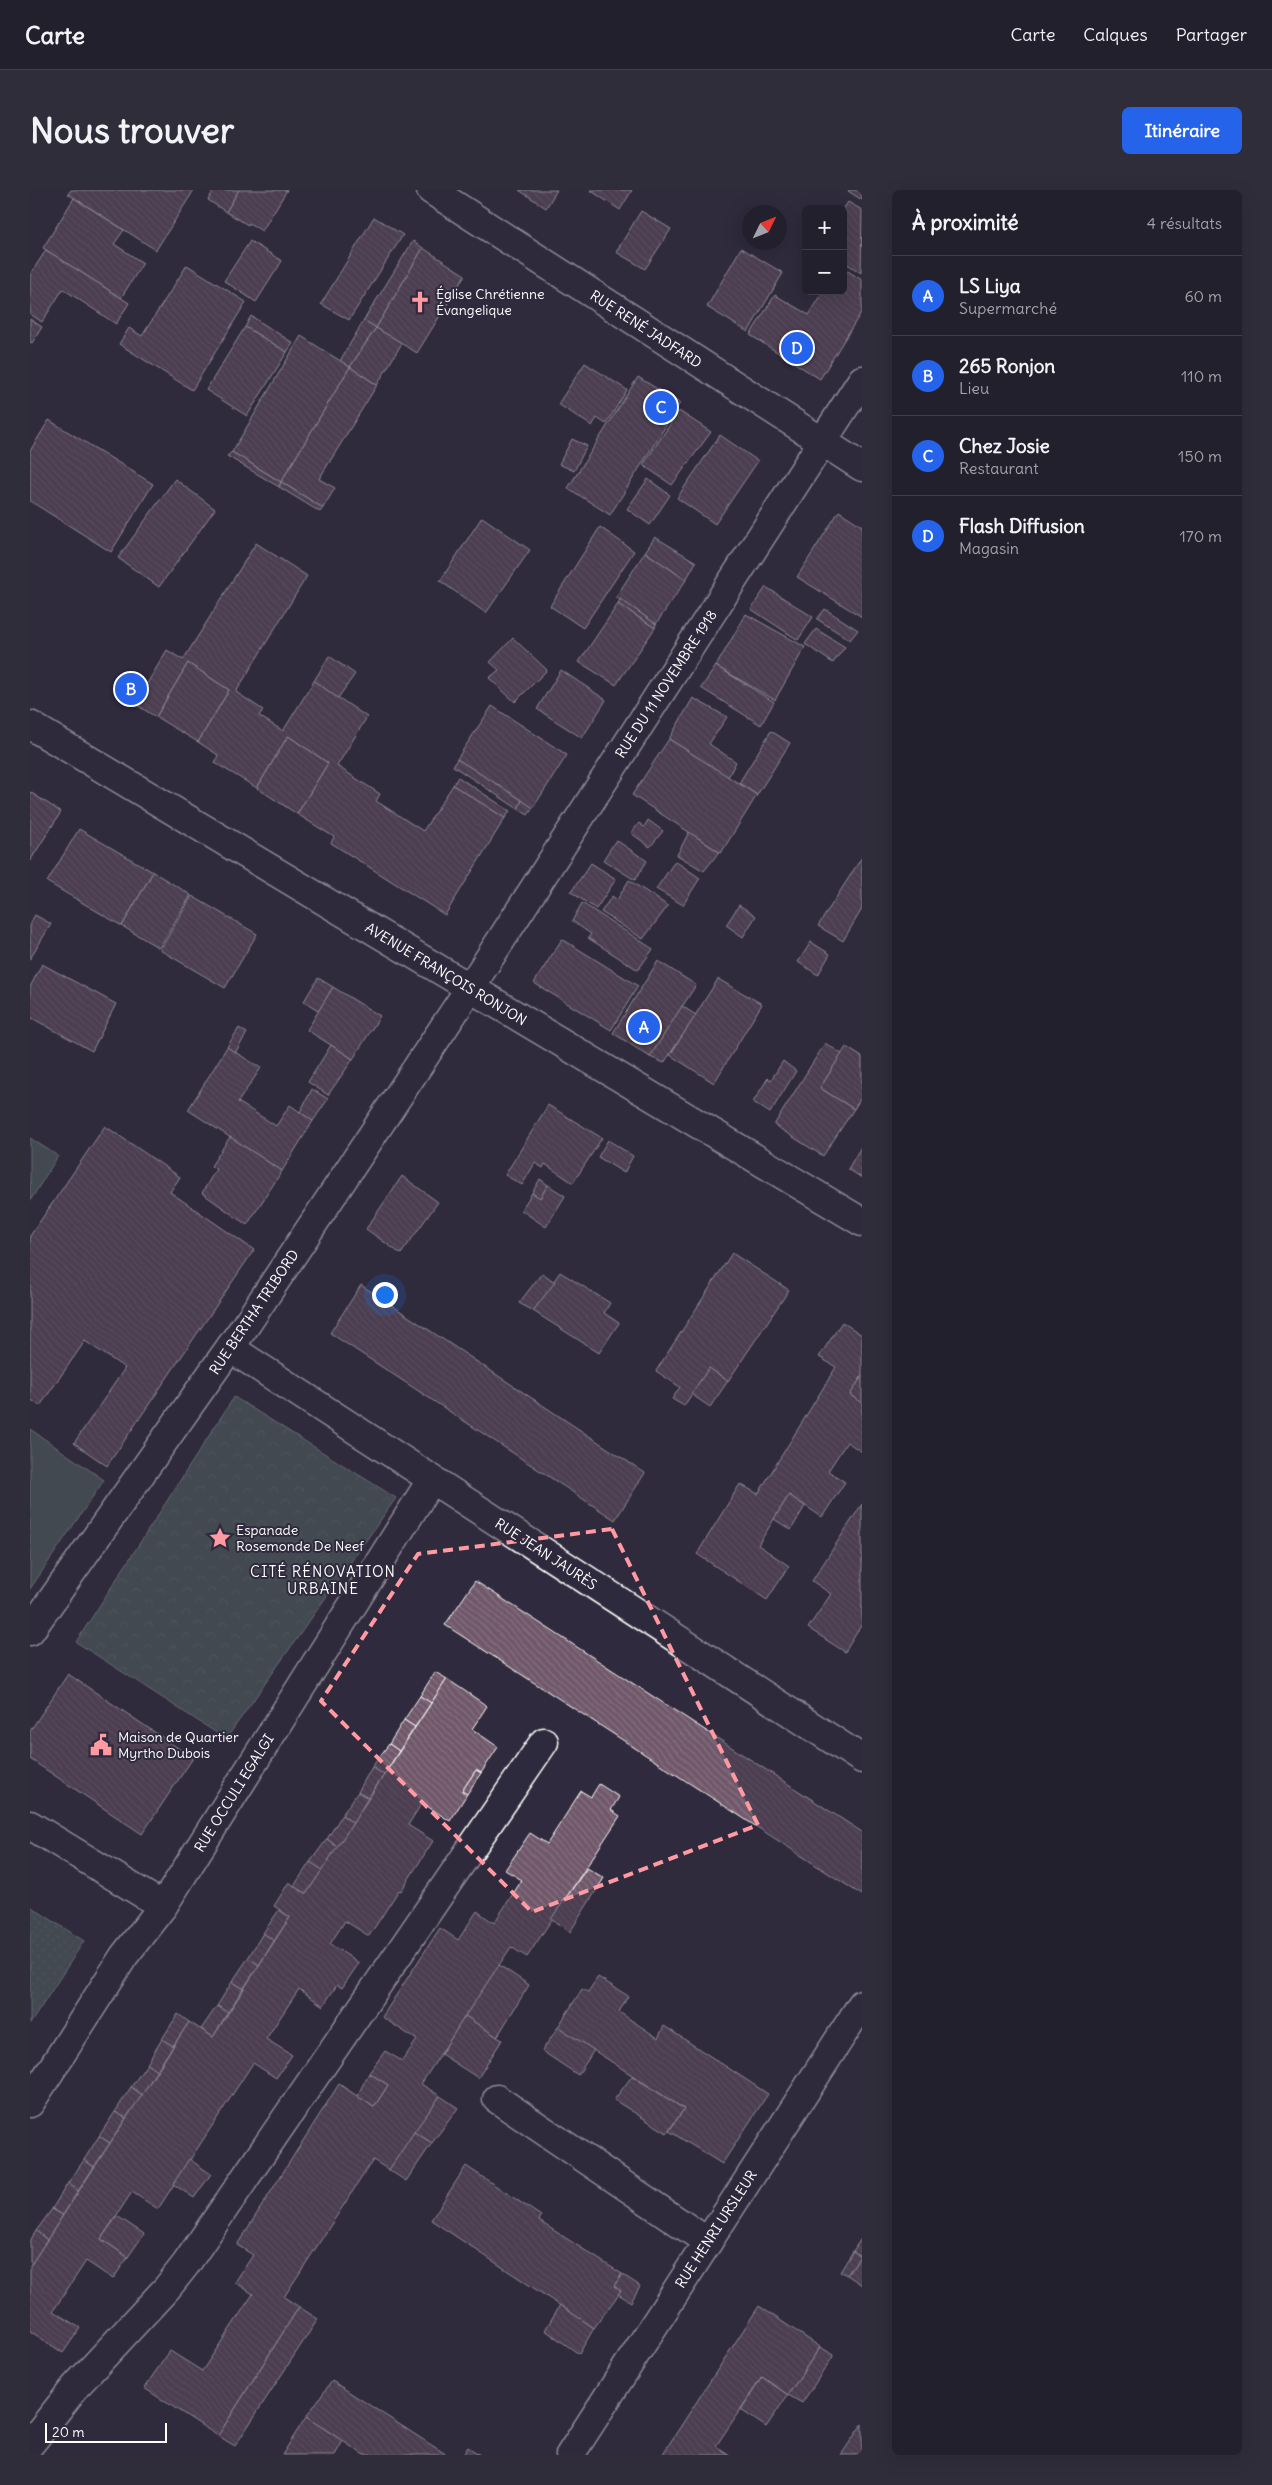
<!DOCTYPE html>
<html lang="fr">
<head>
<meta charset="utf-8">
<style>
  :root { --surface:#23202e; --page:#2f2d3a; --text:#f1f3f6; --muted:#a3a3aa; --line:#403e4a; --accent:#2563eb }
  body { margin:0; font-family:Delius,sans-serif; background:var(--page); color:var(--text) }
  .controls { position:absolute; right:15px; top:15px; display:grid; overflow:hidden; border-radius:8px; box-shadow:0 5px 20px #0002 }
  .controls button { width:45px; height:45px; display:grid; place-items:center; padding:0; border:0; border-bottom:1px solid var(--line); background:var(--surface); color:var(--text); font:25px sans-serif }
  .compass { position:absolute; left:712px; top:15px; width:45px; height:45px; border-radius:50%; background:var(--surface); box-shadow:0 5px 20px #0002; rotate:47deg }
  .scale { position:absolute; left:15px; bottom:12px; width:122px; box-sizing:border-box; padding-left:5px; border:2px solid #fff; border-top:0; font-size:14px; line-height:18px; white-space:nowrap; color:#fff; -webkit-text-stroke:4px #2f2a3d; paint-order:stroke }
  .you { position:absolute; left:354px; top:1104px; width:18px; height:18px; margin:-12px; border:4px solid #fff; border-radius:50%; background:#1a73e8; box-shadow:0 0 0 8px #1a73e833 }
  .badge { display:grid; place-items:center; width:32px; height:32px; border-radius:50%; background:var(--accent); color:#fff; font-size:16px; font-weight:700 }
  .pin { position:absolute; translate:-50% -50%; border:2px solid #fff; box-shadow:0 1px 5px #0006 }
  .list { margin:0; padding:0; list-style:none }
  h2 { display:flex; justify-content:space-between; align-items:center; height:65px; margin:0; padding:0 20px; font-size:21px }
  h2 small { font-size:16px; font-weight:400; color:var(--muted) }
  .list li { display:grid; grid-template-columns:32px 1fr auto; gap:15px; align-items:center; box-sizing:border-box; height:80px; padding:0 20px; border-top:1px solid var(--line) }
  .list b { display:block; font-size:19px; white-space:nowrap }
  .list p { margin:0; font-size:16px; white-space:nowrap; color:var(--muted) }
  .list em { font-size:16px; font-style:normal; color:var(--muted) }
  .map { position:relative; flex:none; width:832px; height:2265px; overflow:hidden; border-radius:8px }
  header { display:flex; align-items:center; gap:30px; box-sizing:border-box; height:70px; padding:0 25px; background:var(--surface); border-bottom:1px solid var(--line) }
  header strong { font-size:24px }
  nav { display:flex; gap:28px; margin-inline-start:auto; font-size:18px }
  .intro { display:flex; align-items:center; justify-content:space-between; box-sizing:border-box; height:120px; padding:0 30px }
  h1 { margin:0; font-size:35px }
  .button { padding:12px 22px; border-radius:8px; background:var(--accent); color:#fff; font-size:18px; font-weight:700 }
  main { display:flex; gap:30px; padding:0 30px }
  aside { flex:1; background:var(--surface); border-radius:8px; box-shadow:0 5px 20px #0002 }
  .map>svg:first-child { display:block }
</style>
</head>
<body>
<header>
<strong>Carte</strong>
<nav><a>Carte</a><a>Calques</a><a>Partager</a></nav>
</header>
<div class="intro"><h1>Nous trouver</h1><a class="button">Itinéraire</a></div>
<main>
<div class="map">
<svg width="832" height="2265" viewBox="0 0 832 2265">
  <defs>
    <pattern id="grass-dots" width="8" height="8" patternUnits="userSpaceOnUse" patternTransform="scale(1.25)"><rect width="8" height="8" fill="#5a6f69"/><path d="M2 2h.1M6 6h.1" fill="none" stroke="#738580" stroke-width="1.8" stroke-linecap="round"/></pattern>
    <pattern id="forest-crowns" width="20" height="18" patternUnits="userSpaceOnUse" patternTransform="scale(1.25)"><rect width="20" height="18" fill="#5a6f69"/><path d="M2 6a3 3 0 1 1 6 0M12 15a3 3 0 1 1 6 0" fill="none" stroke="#738580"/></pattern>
    <pattern id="building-back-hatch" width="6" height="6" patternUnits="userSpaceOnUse" patternTransform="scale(1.25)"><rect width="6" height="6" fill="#6f586b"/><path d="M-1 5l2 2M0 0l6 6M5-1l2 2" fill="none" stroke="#857181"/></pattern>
  </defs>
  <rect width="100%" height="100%" fill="#2f2a3d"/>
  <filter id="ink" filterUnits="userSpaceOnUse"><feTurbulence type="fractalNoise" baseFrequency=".02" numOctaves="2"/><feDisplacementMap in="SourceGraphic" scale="10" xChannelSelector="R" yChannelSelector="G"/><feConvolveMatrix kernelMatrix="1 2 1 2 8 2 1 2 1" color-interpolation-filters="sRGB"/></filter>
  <g filter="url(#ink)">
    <path fill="url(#grass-dots)" stroke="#acb7b4" d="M0,1716L54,1751L0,1834Z"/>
    <path fill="url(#forest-crowns)" stroke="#acb7b4" d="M204,1207L366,1308L196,1549L46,1452Z"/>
    <g fill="#5a6f69" stroke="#acb7b4">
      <path d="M0,948L28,966L0,1011Z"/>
      <path d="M0,1239L74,1290L0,1399Z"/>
    </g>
    <g fill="url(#building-back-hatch)" stroke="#fff">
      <path d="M41,0H164L126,60L38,4Z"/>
      <path d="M184,0H209L196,22L178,10Z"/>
      <path d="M209,0H257L232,41L219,33L218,35L196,22Z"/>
      <path d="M489,0H527L516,18Z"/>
      <path d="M560,0H602L590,20Z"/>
      <path d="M819,0H832V10L818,1Z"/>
      <path d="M44,8L94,40L84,54L113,73L91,108L13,58Z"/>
      <path d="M818,12L832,20L831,83L813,71V20Z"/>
      <path d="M611,21L641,39L615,79L586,62Z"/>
      <path d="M344,27L373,45L319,130L291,114Z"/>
      <path d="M220,51L252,71L226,112L194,91Z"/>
      <path d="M383,51L393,58L346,138L334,130Z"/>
      <path d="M393,58L435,85L387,163L346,138Z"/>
      <path d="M711,58L753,83L718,142L677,117Z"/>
      <path d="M16,60L99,113L86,134L33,99L12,132L0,124V85Z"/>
      <path d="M157,75L216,112L162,200L89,154L99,138L112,146Z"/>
      <path d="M813,78L832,90V121L790,189L720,145L745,105L779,125L794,101H813Z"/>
      <path d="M221,126L263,153L257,162L215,137Z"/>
      <path d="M0,129L12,137L2,153L0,152Z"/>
      <path d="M334,130L346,138L320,177L310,171Z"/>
      <path d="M215,137L257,162L217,226L176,200Z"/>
      <path d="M346,138L372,153L347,195L320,177Z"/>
      <path d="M271,146L320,177L251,292L202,262Z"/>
      <path d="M555,173L597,200L576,234L567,228L562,236L528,214Z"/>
      <path d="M320,177L347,195L289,289L305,298L293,318L251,292Z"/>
      <path d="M608,187L650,213L580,325L538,298Z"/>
      <path d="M649,221L681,242L642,295L613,275Z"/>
      <path d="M19,230L123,294L81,362L0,311V261Z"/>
      <path d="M690,245L728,271L685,334L647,308Z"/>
      <path d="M542,249L557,256L544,281L529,274Z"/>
      <path d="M202,262L251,292L249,297L197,266Z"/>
      <path d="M145,289L185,319L129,397L88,368Z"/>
      <path d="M618,289L640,305L620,335L597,319Z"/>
      <path d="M251,292L293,318L290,322L249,297Z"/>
      <path d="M809,321L832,336V427L767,387Z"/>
      <path d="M452,327L500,360L456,423L410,391Z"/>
      <path d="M570,337L604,361L553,438L520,416Z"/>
      <path d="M625,347L666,372L656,390L615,362Z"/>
      <path d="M226,353L277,386L206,502L233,520L229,526L253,541L284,491L337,527L307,576L350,604L346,611L393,641L423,595L475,628L415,725L301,653L304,647L267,624L298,573L258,546L227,598L185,573L188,565L168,552L199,500L158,473L126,527L105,514L137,460L153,470Z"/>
      <path d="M615,362L656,390L626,434L586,407Z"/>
      <path d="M736,397L783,427L768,450L721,419Z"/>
      <path d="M590,409L626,434L625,438L588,414Z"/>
      <path d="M588,414L625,438L586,495L549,472Z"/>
      <path d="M795,419L828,440L820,450L787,429Z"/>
      <path d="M716,424L775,457L745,510L686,476Z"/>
      <path d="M786,439L815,457L803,473L775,454Z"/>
      <path d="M483,448L517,480L485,512L459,488L469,480L460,472Z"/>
      <path d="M299,466L325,484L308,508L284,491Z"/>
      <path d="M158,473L199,500L168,552L126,527Z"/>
      <path d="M686,476L744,512L731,535L671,498Z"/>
      <path d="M531,480L576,510L552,548L507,519Z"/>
      <path d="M98,484L115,495L105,514L86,503Z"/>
      <path d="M663,508L697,527L679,554L706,572L698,587L639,549Z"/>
      <path d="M462,516L537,565L503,618L427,569Z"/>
      <path d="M741,541L760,553L727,605L709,593Z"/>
      <path d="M258,546L298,573L267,624L227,598Z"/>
      <path d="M639,549L727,605L691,663L602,605Z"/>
      <path d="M427,569L492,610L488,619L423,576Z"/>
      <path d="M428,587L480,621L475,628L423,595Z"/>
      <path d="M0,602L31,622L0,671Z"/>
      <path d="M492,610L503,618L498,625L488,619Z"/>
      <path d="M618,630L633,641L620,657L601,643L609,633L614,637Z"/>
      <path d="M49,639L123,682L92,736L17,692Z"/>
      <path d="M659,642L689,662L674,681L647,665Z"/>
      <path d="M586,650L617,671L605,690L573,670Z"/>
      <path d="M832,667V719L813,751L788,736Z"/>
      <path d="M645,671L670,688L653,715L626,699Z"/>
      <path d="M561,673L586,689L566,719L541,702Z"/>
      <path d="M123,682L161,705L129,758L92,736Z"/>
      <path d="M599,690L638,716L613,749L571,722L582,706L587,710Z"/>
      <path d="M162,706L227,744L195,798L130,760Z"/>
      <path d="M552,713L623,759L608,780L558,748L561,744L542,731Z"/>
      <path d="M709,715L726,726L713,747L696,735Z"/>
      <path d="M5,725L21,734L0,769V733Z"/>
      <path d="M532,749L608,796L581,840L504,793Z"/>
      <path d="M781,752L800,764L788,785L768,772Z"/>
      <path d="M628,771L666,795L620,867L583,843Z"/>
      <path d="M12,774L86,814L62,861L0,827V797Z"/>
      <path d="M288,788L303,797L289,821L274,811Z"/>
      <path d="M688,789L732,814L684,893L640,865Z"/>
      <path d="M303,797L350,826L323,869L277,840Z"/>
      <path d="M652,816L666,825L634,873L620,867Z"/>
      <path d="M209,838L217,843L205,863L197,857Z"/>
      <path d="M795,853L812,864L790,898L824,919L793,966L744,935Z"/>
      <path d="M301,855L323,869L298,905L278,892Z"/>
      <path d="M197,857L231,878L208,912L246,936L260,915L283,931L252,981L158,920Z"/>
      <path d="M816,857L832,867V906L824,919L790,898Z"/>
      <path d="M753,871L766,881L740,923L723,912L738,888L741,890Z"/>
      <path d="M282,899L298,909L283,931L270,922Z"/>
      <path d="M518,915L572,948L543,993L515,974L513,978L505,973L492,995L475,985Z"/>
      <path d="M75,936L150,987L140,1002L224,1060L77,1276L44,1253L95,1178L55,1151L10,1216L0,1209V1046Z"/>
      <path d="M200,947L252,981L217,1035L172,1003L186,979L181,976Z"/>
      <path d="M578,950L603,966L594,983L568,967Z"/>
      <path d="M832,955V988L818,979Z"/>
      <path d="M372,986L408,1012L371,1064L336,1039Z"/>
      <path d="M510,989L518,995L510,1008L502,1003Z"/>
      <path d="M518,995L535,1006L516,1037L491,1020L502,1003L510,1008Z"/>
      <path d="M702,1063L759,1100L698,1191L679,1178L654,1216L642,1209L650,1197L626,1181Z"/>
      <path d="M530,1082L580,1113L574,1123L589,1133L569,1163L503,1121Z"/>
      <path d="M512,1083L525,1092L503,1121L489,1113Z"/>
      <path d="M331,1095L615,1283L585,1330L300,1143Z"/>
      <path d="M812,1132L832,1145V1186L820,1205L832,1213V1262L817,1252L798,1281L815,1292L792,1327L759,1305L728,1355L759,1376L737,1410L667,1364L710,1294L728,1304L806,1177L789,1167Z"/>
      <path d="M679,1178L698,1191L680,1217L661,1204Z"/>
      <path d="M832,1186V1213L820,1205Z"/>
      <path d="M759,1305L775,1316L761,1340L744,1329Z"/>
      <path d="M832,1314V1434L815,1462L778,1438L801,1404L782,1391Z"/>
      <path d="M445,1391L832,1642V1705L415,1435Z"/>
      <path d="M405,1482L417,1489L401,1513L390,1506Z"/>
      <path d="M38,1484L163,1568L112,1644L0,1569V1541Z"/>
      <path d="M417,1489L457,1516L442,1539L468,1557L451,1583L446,1580L432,1601L437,1604L420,1631L392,1613L378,1635L403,1651L371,1701L369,1700L339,1746L315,1731L300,1754L329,1773L312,1798L307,1795L293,1816L269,1799L236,1849L262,1865L246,1888L223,1873L128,2019L102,2002L71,2049L98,2067L83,2089L56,2071L23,2121L50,2138L33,2163L0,2141V2076L159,1832L183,1847L260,1727L244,1716L259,1692L276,1704Z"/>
      <path d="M390,1506L401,1513L385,1537L374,1530Z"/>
      <path d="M374,1530L385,1537L369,1561L359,1554Z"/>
      <path d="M359,1554L369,1561L354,1585L342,1577Z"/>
      <path d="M342,1577L354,1585L338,1608L328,1602Z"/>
      <path d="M446,1580L451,1583L437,1604L432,1601Z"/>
      <path d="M569,1594L589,1607L581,1620L590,1626L497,1767L481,1757L391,1894L410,1906L359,1980L343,1970L254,2107L269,2117L188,2246L114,2198L140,2161L172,2181L223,2104L205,2092L223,2065L207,2055L309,1894L344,1917L358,1895L339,1883L355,1861L372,1871L387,1850L352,1827L410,1738L428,1750L447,1721L464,1733L492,1690L475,1680L500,1643L517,1654L551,1601L561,1607Z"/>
      <path d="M328,1602L338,1608L323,1633L312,1625Z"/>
      <path d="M312,1625L323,1633L307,1657L297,1649Z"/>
      <path d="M297,1649L307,1657L292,1680L280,1672Z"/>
      <path d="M280,1672L292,1680L276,1704L264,1696Z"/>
      <path d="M557,1678L574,1688L540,1742L521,1729Z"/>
      <path d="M249,1720L260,1727L244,1751L233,1743Z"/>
      <path d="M233,1743L244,1751L229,1775L218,1768Z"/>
      <path d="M218,1768L229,1775L213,1799L202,1792Z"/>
      <path d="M469,1775L499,1795L467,1847L435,1826Z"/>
      <path d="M568,1787L598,1806L589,1822L628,1848L634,1836L738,1904L692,1974L639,1941L654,1919L528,1837L552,1799L558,1802Z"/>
      <path d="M202,1792L213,1799L198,1822L187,1816Z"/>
      <path d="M187,1816L198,1822L183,1847L171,1839Z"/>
      <path d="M148,1824L159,1832L143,1856L132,1849Z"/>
      <path d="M435,1826L472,1850L448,1888L411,1864Z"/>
      <path d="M528,1837L564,1860L548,1885L512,1861Z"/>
      <path d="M132,1849L143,1856L127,1880L117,1874Z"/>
      <path d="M117,1874L127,1880L112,1905L101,1897Z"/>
      <path d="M339,1883L358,1895L344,1917L327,1906Z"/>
      <path d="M602,1886L654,1919L637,1943L584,1910Z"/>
      <path d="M101,1897L112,1905L96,1928L85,1922Z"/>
      <path d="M410,1906L428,1918L402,1953L384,1942Z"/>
      <path d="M85,1922L96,1928L80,1953L69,1946Z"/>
      <path d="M384,1942L402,1953L376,1991L359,1980Z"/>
      <path d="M69,1946L80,1953L64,1977L54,1970Z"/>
      <path d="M159,1969L181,1984L164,2008L143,1994Z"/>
      <path d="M54,1970L64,1977L48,2001L38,1993Z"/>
      <path d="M436,1976L511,2026L509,2031L592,2084L584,2096L591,2101L564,2138L401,2030Z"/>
      <path d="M38,1993L48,2001L33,2025L22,2019Z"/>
      <path d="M22,2019L33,2025L17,2050L6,2041Z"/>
      <path d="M87,2026L114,2044L98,2067L71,2049Z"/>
      <path d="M6,2041L17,2050L2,2073L0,2072V2051Z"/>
      <path d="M832,2047V2095L817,2085L830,2066L823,2061Z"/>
      <path d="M823,2061L830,2066L817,2085L810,2082Z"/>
      <path d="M592,2084L610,2096L601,2112L588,2104L591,2101L584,2096Z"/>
      <path d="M530,2115L564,2138L549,2164L515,2140Z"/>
      <path d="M729,2116L790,2157L758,2205L732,2187L686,2256L700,2265H632Z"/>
      <path d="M269,2117L288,2129L205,2256L188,2246Z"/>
      <path d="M790,2157L804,2165L772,2213L758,2205Z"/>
      <path d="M732,2187L758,2205L736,2237L711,2220Z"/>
      <path d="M302,2191L417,2265H334L276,2227Z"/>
      <path d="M276,2227L313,2251L305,2265H252Z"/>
      <path d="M832,2234V2265H811Z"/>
      <path d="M438,2257L450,2265H433Z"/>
    </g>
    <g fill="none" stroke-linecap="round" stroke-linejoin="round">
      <g stroke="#fff" stroke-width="31">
        <g id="minor">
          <path d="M401,0L832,277"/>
          <path d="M0,535L832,1032"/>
          <path d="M200,1158L832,1569"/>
          <path d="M0,1441L218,1132L440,798L832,190"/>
          <path d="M0,1635L133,1716"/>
          <path d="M467,1909L678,2052"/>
          <path d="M0,1913L94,1766L133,1716L402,1289"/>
          <path d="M0,2254L46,2196L137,2098L156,2074L514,1552"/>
          <path d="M540,2265L832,1814"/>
        </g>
      </g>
      <use href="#minor" stroke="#2f2a3d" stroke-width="28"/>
    </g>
  </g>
  <path d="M0 0H832V2265H0ZM582,1339L728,1635L502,1722L291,1511L388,1364Z" fill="#2f2a3d" fill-opacity=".55" fill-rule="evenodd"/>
  <path fill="none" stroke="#ff9aa2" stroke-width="4" stroke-dasharray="10 6" stroke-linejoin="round" d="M582,1339L728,1635L502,1722L291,1511L388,1364Z"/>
  <defs>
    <g id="church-bare" transform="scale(1.725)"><path d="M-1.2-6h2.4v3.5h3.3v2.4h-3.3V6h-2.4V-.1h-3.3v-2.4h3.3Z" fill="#ff9aa2" stroke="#2f2a3d" stroke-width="2.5" paint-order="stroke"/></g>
    <g id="sight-bare" transform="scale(1.725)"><path d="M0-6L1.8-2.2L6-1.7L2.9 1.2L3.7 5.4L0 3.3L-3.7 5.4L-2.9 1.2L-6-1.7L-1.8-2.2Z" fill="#ff9aa2" stroke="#2f2a3d" stroke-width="2.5" paint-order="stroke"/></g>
    <g id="civic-bare" transform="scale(1.725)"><path d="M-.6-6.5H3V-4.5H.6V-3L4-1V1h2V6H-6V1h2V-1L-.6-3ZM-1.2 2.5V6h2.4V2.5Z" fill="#ff9aa2" stroke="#2f2a3d" stroke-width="2.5" paint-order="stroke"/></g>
  </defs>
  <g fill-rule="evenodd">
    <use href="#church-bare" x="390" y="112"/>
    <use href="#sight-bare" x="190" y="1348"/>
    <use href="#civic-bare" x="71" y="1555"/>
  </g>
  <g text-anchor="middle" stroke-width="4" stroke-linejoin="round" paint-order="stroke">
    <g font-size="14" fill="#fff" stroke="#2f2a3d" text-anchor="start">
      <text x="406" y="109">Église Chrétienne<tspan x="406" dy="16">Évangelique</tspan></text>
      <text x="206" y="1345">Espanade<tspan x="206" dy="16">Rosemonde De Neef</tspan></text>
      <text x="88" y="1552">Maison de Quartier<tspan x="88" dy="16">Myrtho Dubois</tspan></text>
    </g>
    <g font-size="14" fill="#fff" stroke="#2f2a3d">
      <text transform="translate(616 139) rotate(33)" y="5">RUE RENÉ JADFARD</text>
      <text transform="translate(636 494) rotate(-57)" y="5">RUE DU 11 NOVEMBRE 1918</text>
      <text transform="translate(416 784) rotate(31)" y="5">AVENUE FRANÇOIS RONJON</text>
      <text transform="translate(224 1122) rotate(-56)" y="5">RUE BERTHA TRIBORD</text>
      <text transform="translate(516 1364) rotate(33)" y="5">RUE JEAN JAURÈS</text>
      <text transform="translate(204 1603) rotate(-58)" y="5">RUE OCCULI EGALGI</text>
      <text transform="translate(686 2039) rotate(-57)" y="5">RUE HENRI URSLEUR</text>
    </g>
    <g font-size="15" letter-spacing="1" fill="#fff" stroke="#2f2a3d">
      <text x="293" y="1387">CITÉ RÉNOVATION<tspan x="293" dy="17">URBAINE</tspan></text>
    </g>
  </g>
</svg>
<div class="controls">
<button>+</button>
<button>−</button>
</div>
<svg class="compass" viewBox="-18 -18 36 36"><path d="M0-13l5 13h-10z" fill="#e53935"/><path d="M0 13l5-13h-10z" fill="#a3a3aa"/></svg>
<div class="scale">20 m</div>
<div class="you"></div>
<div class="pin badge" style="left:614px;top:837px">A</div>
<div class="pin badge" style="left:101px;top:499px">B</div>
<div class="pin badge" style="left:631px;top:217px">C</div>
<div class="pin badge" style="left:767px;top:158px">D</div>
</div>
<aside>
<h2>À proximité<small>4 résultats</small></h2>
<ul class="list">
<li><span class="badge">A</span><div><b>LS Liya</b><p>Supermarché</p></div><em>60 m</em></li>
<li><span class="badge">B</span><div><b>265 Ronjon</b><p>Lieu</p></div><em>110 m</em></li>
<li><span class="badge">C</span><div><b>Chez Josie</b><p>Restaurant</p></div><em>150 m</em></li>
<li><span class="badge">D</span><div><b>Flash Diffusion</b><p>Magasin</p></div><em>170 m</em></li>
</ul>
</aside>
</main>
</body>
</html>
